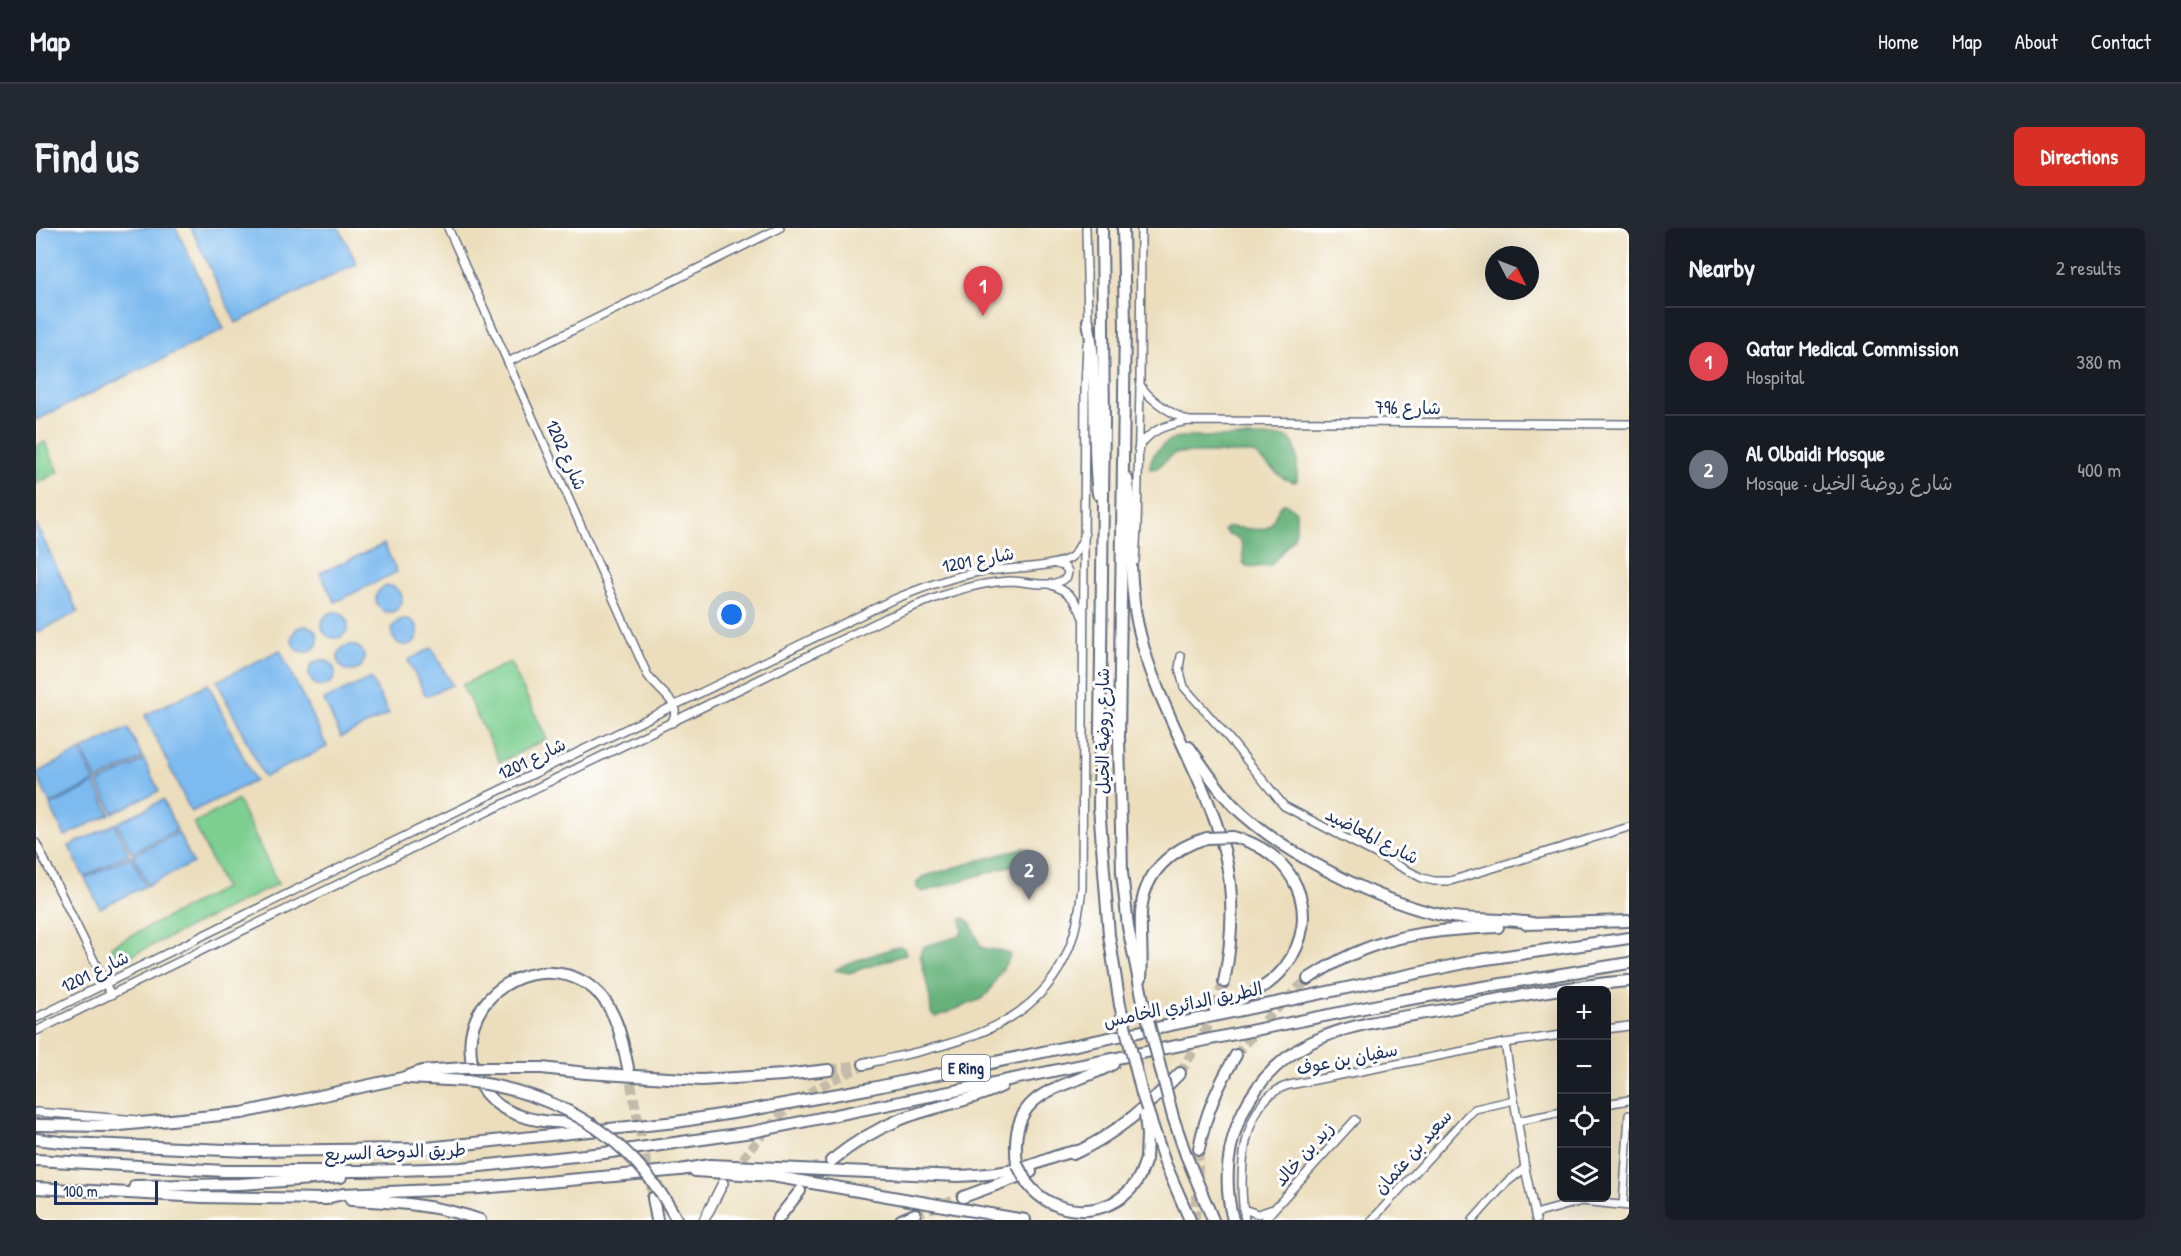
<!DOCTYPE html>
<html lang="en">
<head>
<meta charset="utf-8">
<style>
  :root { --surface:#171b24; --page:#242831; --text:#f1f3f6; --muted:#9ea1a6; --line:#363941; --accent:#d93025 }
  body { margin:0; font-family:"Patrick Hand","Playpen Sans Arabic",sans-serif; background:var(--page); color:var(--text) }
  .controls { position:absolute; right:18px; bottom:18px; display:grid; overflow:hidden; border-radius:9px; box-shadow:0 6px 24px #0002 }
  .controls button { width:54px; height:54px; display:grid; place-items:center; padding:0; border:0; border-bottom:2px solid var(--line); background:var(--surface); color:var(--text); font:30px sans-serif }
  .compass { position:absolute; left:1449px; top:18px; width:54px; height:54px; border-radius:50%; background:var(--surface); box-shadow:0 6px 24px #0002; rotate:132deg }
  .scale { position:absolute; left:18px; bottom:15px; width:104px; box-sizing:border-box; padding-left:6px; border:3px solid #1b2f5e; border-top:0; font-size:16px; line-height:21px; white-space:nowrap; color:#1b2f5e; -webkit-text-stroke:4px #fff; paint-order:stroke }
  .you { position:absolute; left:696px; top:387px; width:21px; height:21px; margin:-15px; border:4px solid #fff; border-radius:50%; background:#1a73e8; box-shadow:0 0 0 9px #1a73e833 }
  .badge { display:grid; place-items:center; width:39px; height:39px; border-radius:50%; background:var(--accent); color:#fff; font-size:20px; font-weight:700 }
  .pin { position:absolute; translate:-50% -50px; filter:drop-shadow(0 2px 3px #0008) }
  .pin::after { content:''; position:absolute; top:32px; width:21px; height:18px; background:inherit; clip-path:polygon(0 0,100% 0,50% 100%) }
  .list { margin:0; padding:0; list-style:none }
  h2 { display:flex; justify-content:space-between; align-items:center; height:78px; margin:0; padding:0 24px; font-size:26px }
  h2 small { font-size:20px; font-weight:400; color:var(--muted) }
  .list li { display:grid; grid-template-columns:39px 1fr auto; gap:18px; align-items:center; box-sizing:border-box; height:108px; padding:0 24px; border-top:2px solid var(--line) }
  .list b { display:block; font-size:22px; white-space:nowrap }
  .list p { margin:0; font-size:20px; white-space:nowrap; color:var(--muted) }
  .list em { font-size:20px; font-style:normal; color:var(--muted) }
  .icon { flex:none; width:33px; height:33px; fill:none; stroke:currentColor; stroke-width:2; stroke-linecap:round; stroke-linejoin:round }
  .map { position:relative; flex:none; width:1593px; height:992px; overflow:hidden; border-radius:9px }
  header { display:flex; align-items:center; gap:36px; box-sizing:border-box; height:84px; padding:0 30px; background:var(--surface); border-bottom:2px solid var(--line) }
  header strong { font-size:28px }
  nav { display:flex; gap:33px; margin-inline-start:auto; font-size:21px }
  .intro { display:flex; align-items:center; justify-content:space-between; box-sizing:border-box; height:144px; padding:0 36px }
  h1 { margin:0; font-size:42px }
  .button { padding:15px 27px; border-radius:9px; background:var(--accent); color:#fff; font-size:21px; font-weight:700 }
  main { display:flex; gap:36px; padding:0 36px }
  aside { flex:1; background:var(--surface); border-radius:9px; box-shadow:0 6px 24px #0002 }
  .map>svg:first-child { display:block }
</style>
</head>
<body>
<header>
<strong>Map</strong>
<nav><a>Home</a><a>Map</a><a>About</a><a>Contact</a></nav>
</header>
<div class="intro"><h1>Find us</h1><a class="button">Directions</a></div>
<main>
<div class="map">
<svg width="1593" height="992" viewBox="0 0 1593 992">
  <rect width="100%" height="100%" fill="#fff"/>
  <filter id="ink" filterUnits="userSpaceOnUse"><feTurbulence type="fractalNoise" baseFrequency=".0167" numOctaves="2"/><feDisplacementMap in="SourceGraphic" scale="12" xChannelSelector="R" yChannelSelector="G"/><feConvolveMatrix kernelMatrix="1 2 1 2 8 2 1 2 1" color-interpolation-filters="sRGB"/></filter>
  <filter id="wash" filterUnits="userSpaceOnUse"><feTurbulence type="fractalNoise" baseFrequency=".008" numOctaves="4" result="noise"/><feDisplacementMap in="SourceGraphic" scale="24" xChannelSelector="R" yChannelSelector="G"/><feGaussianBlur stdDeviation="1.35" result="paint"/><feColorMatrix in="noise" values="0 0 0 0 0 0 0 0 0 0 0 0 0 0 0 0 0 1.4 0 .05"/><feComposite in="paint" operator="in"/></filter>
  <g filter="url(#wash)">
    <rect width="100%" height="100%" fill="#ecdebc"/>
    <g fill="#7dcf90" stroke="#4c7f77" stroke-width="1.5">
      <path d="M9,214L23,244L0,256V218Z"/>
      <path d="M474,434L511,511L464,534L426,457Z"/>
      <path d="M202,572L242,656L82,734L75,718L188,660L158,595Z"/>
    </g>
    <g fill="#66b27a" stroke="#40706c" stroke-width="1.5">
      <path d="M1145,209H1251C1264,217 1261,239 1261,253L1257,254L1247,250L1217,225H1139L1121,240L1114,241C1113,225 1130,212 1145,209Z"/>
      <path d="M1249,275L1260,283V302L1258,309L1235,337L1220,339L1210,338L1207,334C1206,327 1209,314 1201,310C1196,306 1192,308 1188,302L1192,299C1200,299 1220,303 1227,301C1241,298 1237,280 1249,275Z"/>
      <path d="M986,620L993,621L996,625L994,630L987,634L887,664L881,660V654L886,649Z"/>
      <path d="M929,690L935,696L945,719C954,724 965,719 974,727L972,732L952,765L945,771L900,789L895,785L894,770L884,726L887,719L892,717L924,708L926,701L925,691Z"/>
      <path d="M863,718L868,720L870,725L868,727L813,745L799,742L813,735Z"/>
    </g>
    <g fill="#7cbaef" stroke="#4c74a6" stroke-width="1.5">
      <path d="M0,0H140L188,101L0,192Z"/>
      <path d="M155,0H303L321,36L200,95Z"/>
      <path d="M0,296L42,384L0,405Z"/>
      <path d="M348,316L361,344L299,374L284,345Z"/>
      <circle cx="353" cy="371" r="13"/>
      <circle cx="299" cy="397" r="13"/>
      <circle cx="369" cy="404" r="13"/>
      <circle cx="269" cy="411" r="13"/>
      <circle cx="315" cy="430" r="13"/>
      <path d="M396,420L416,457L390,468L372,432Z"/>
      <path d="M244,422L291,519L228,549L181,453Z"/>
      <circle cx="286" cy="445" r="13"/>
      <path d="M335,450L353,486L305,509L288,472Z"/>
      <path d="M172,456L219,553L155,584L109,487Z"/>
      <path d="M92,500L107,530L61,553L46,522Z"/>
      <path d="M44,523L59,554L14,576L0,545Z"/>
      <path d="M108,532L123,563L77,585L62,555Z"/>
      <path d="M59,555L74,586L29,608L14,578Z"/>
      <path d="M127,572L141,602L96,625L81,595Z"/>
      <path d="M79,596L93,626L48,649L33,618Z"/>
      <path d="M142,604L157,635L112,657L97,627Z"/>
      <path d="M95,628L110,658L64,680L49,650Z"/>
    </g>
  </g>
  <g filter="url(#ink)">
    <g fill="none" stroke-linecap="round" stroke-linejoin="round">
      <path stroke="#c2bba9" stroke-width="9" stroke-dasharray="9 4.5" stroke-linecap="butt" d="M698,941C720,915 743,883 773,865C790,854 810,846 828,838"/>
      <g stroke="#c2bba9" stroke-width="10" stroke-dasharray="10 5" stroke-linecap="butt">
        <path d="M1200,827L1234,787L1272,751"/>
        <path d="M592,840L617,970"/>
        <path d="M793,842L828,836"/>
        <path d="M1144,845L1171,800L1188,754"/>
        <path d="M879,986L927,969"/>
        <path d="M1159,992L1163,921"/>
      </g>
      <g stroke="#646c7f" stroke-width="10">
        <g id="minor">
          <path d="M412,0L611,446C617,457 639,473 639,481C640,485 637,491 636,495"/>
          <path d="M1050,0L1052,96"/>
          <path d="M472,134L744,0"/>
          <path d="M1104,157C1115,173 1135,185 1152,193"/>
          <path d="M1102,221C1114,201 1130,197 1152,193L1593,196"/>
          <path d="M1099,333L1101,300L1104,157L1105,0"/>
          <path d="M1015,357C1032,362 1041,373 1047,390"/>
          <path d="M1145,428L1143,440L1148,459L1191,508L1248,578L1386,650L1398,653H1414L1593,599"/>
          <path d="M0,615L75,767"/>
          <path d="M0,790L326,629L854,373C880,362 906,352 933,346C960,339 1012,342 1034,330C1041,326 1045,314 1049,307"/>
          <path d="M1570,801L1593,798"/>
          <path d="M0,803L850,390C889,374 930,355 973,353C991,353 1018,362 1031,349L1032,343L1028,338L1020,336"/>
          <path d="M1469,815L1489,940L1500,992"/>
          <path d="M833,835C911,817 1002,804 1034,718C1041,699 1044,679 1046,660L1049,161L1051,116"/>
          <path d="M1570,876L1593,872"/>
          <path d="M0,884L102,892"/>
          <path d="M1482,893L1526,884"/>
          <path d="M1587,977L1593,887"/>
          <path d="M1207,981L1222,986L1237,981"/>
          <path d="M1499,986L1546,973L1593,978"/>
          <path d="M1209,992C1202,951 1204,871 1253,857L1469,815L1526,807"/>
          <path d="M1228,992L1319,892"/>
          <path d="M1336,992L1431,888L1439,881L1478,872"/>
          <path d="M1437,992L1470,955L1489,940"/>
        </g>
      </g>
      <g stroke="#646c7f" stroke-width="12">
        <path id="major" d="M668,992L687,955"/>
      </g>
      <g stroke="#646c7f" stroke-width="14">
        <g id="highway">
          <path d="M1066,0L1068,193L1063,579L1073,707L1084,777"/>
          <path d="M1087,0L1089,97L1083,509L1086,644L1092,699L1107,773"/>
          <path d="M1052,93C1063,150 1055,209 1062,266"/>
          <path d="M1091,251C1095,270 1094,291 1094,310C1095,341 1096,376 1104,406C1122,482 1169,547 1188,622C1199,666 1197,710 1188,754"/>
          <path d="M1153,519C1168,539 1180,559 1197,577C1244,624 1344,675 1410,688C1438,693 1467,690 1496,695"/>
          <path d="M1490,696L1593,693"/>
          <path d="M1105,750C1107,728 1104,707 1105,685C1107,646 1135,620 1171,610"/>
          <path d="M1272,751C1336,708 1388,702 1462,699"/>
          <path d="M1179,782C1205,772 1232,761 1249,739C1289,686 1258,623 1197,609"/>
          <path d="M828,836L833,835"/>
          <path d="M550,845L665,852L747,847L793,842"/>
          <path d="M372,850L431,853"/>
          <path d="M556,896C529,894 500,896 475,884C456,876 439,857 436,837C434,822 433,810 438,796C456,744 527,726 565,768C582,788 587,815 592,840"/>
          <path d="M0,897L74,898L206,885L366,850L386,843L428,840"/>
          <path d="M0,911L33,915L211,923L381,921L640,894L709,883L836,860L1443,732L1593,710"/>
          <path d="M1163,921C1169,886 1182,858 1200,827"/>
          <path d="M1037,926C1079,907 1112,878 1144,845"/>
          <path d="M1150,927L1177,992"/>
          <path d="M0,932L188,943H328L425,940L568,925L716,904L1362,773L1593,735"/>
          <path d="M795,933C816,916 838,902 863,892C897,878 934,874 966,858"/>
          <path d="M1129,935L1154,992"/>
          <path d="M981,936C971,858 1027,863 1077,836"/>
          <path d="M659,943L736,948L989,992"/>
          <path d="M991,955C1017,990 1072,992 1099,956C1104,949 1107,940 1110,931"/>
          <path d="M99,958L204,956L305,949"/>
          <path d="M0,960L166,969L291,971"/>
          <path d="M927,969L995,944"/>
          <path d="M617,970L621,992"/>
          <path d="M286,971L307,966L444,960L644,942L674,937L922,948C946,947 970,945 993,938C1010,933 1025,924 1043,923"/>
          <path d="M315,972C360,974 402,977 444,992"/>
          <path d="M741,992L764,963"/>
          <path d="M865,992L879,986"/>
          <path d="M1197,992C1177,917 1214,838 1287,809C1326,793 1371,789 1412,781C1472,769 1532,758 1593,753"/>
        </g>
      </g>
      <use href="#minor" stroke="#fff" stroke-width="7"/>
      <use href="#major" stroke="#fff" stroke-width="9"/>
      <use href="#highway" stroke="#fff" stroke-width="10"/>
      <g stroke="#646c7f" stroke-width="14" stroke-linecap="butt">
        <g id="highway-bridge">
          <path d="M1171,610L1197,609"/>
          <path d="M1107,773L1137,889L1150,927"/>
          <path d="M1084,777L1106,866L1129,935"/>
          <path d="M428,840H506L550,845"/>
          <path d="M431,853C523,865 596,908 641,992"/>
          <path d="M1109,887L1111,907L1110,931"/>
          <path d="M981,936L991,955"/>
        </g>
      </g>
      <use href="#highway-bridge" stroke="#fff" stroke-width="10"/>
    </g>
  </g>
  <g text-anchor="middle" stroke-width="6" stroke-linejoin="round" paint-order="stroke">
    <rect fill="#fff" stroke="#5f6d8e" stroke-width="1.5" x="906" y="827" width="48" height="26" rx="4.5"/>
    <g font-size="16" font-weight="bold" fill="#1b2f5e">
      <text x="930" y="846">E Ring</text>
    </g>
    <g font-size="18" fill="#1b2f5e" stroke="#fff">
      <text x="1372" y="186">شارع 796</text>
      <text transform="translate(530 227) rotate(66)" y="6">شارع 1202</text>
      <text transform="translate(942 332) rotate(-11)" y="6">شارع 1201</text>
      <text transform="translate(1067 503) rotate(-90)" y="6">شارع روضة الخيل</text>
      <text transform="translate(496 531) rotate(-26)" y="6">شارع 1201</text>
      <text transform="translate(1336 608) rotate(27)" y="6">شارع المعاضيد</text>
      <text transform="translate(59 744) rotate(-26)" y="6">شارع 1201</text>
      <text transform="translate(1147 777) rotate(-12)" y="6">الطريق الدائري الخامس</text>
      <text transform="translate(1311 831) rotate(-11)" y="6">سفيان بن عوف</text>
      <text transform="translate(359 924) rotate(-2)" y="6">طريق الدوحة السريع</text>
      <text transform="translate(1377 924) rotate(-48)" y="6">سعيد بن عثمان</text>
      <text transform="translate(1268 926) rotate(-48)" y="6">زيد بن خالد</text>
    </g>
  </g>
</svg>
<div class="controls">
<button>+</button>
<button>−</button>
<button><svg class="icon" aria-label="locate" viewBox="0 0 24 24"><circle cx="12" cy="12" r="6"/><path d="M12 2v4M12 18v4M2 12h4M18 12h4"/></svg></button>
<button><svg class="icon" aria-label="layers" viewBox="0 0 24 24"><path d="M12 4l9 5-9 5-9-5zM3 14l9 5 9-5"/></svg></button>
</div>
<svg class="compass" viewBox="-18 -18 36 36"><path d="M0-13l5 13h-10z" fill="#e53935"/><path d="M0 13l5-13h-10z" fill="#9ea1a6"/></svg>
<div class="scale">100 m</div>
<div class="you"></div>
<div class="pin badge" style="left:947px;top:88px;background:#e0444e">1</div>
<div class="pin badge" style="left:993px;top:672px;background:#6b7280">2</div>
</div>
<aside>
<h2>Nearby<small>2 results</small></h2>
<ul class="list">
<li><span class="badge" style="background:#e0444e">1</span><div><b>Qatar Medical Commission</b><p>Hospital</p></div><em>380 m</em></li>
<li><span class="badge" style="background:#6b7280">2</span><div><b>Al Olbaidi Mosque</b><p>Mosque · شارع روضة الخيل</p></div><em>400 m</em></li>
</ul>
</aside>
</main>
</body>
</html>
